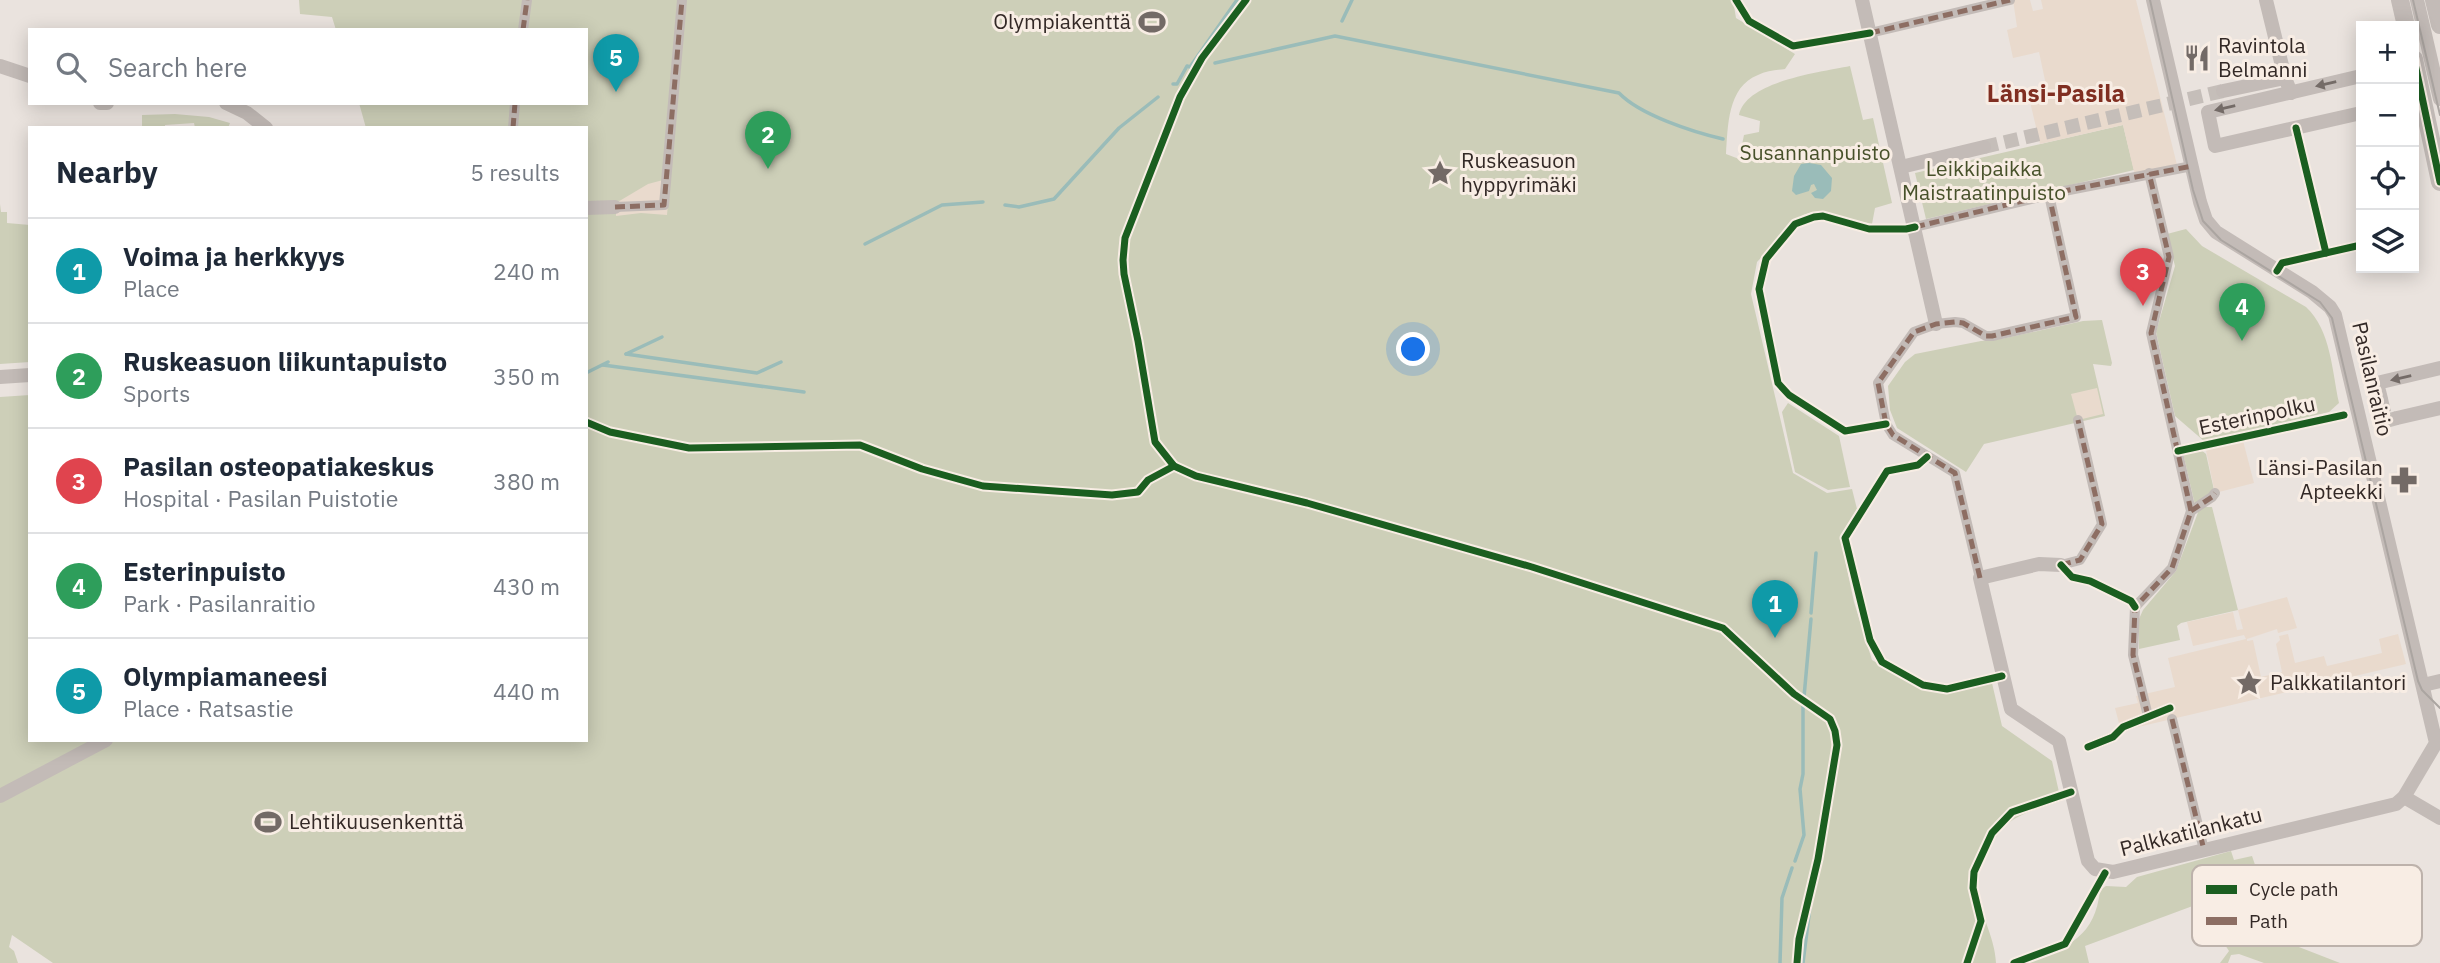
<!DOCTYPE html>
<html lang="en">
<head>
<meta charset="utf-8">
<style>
  :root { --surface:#fff; --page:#f6f6f7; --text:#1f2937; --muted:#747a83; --line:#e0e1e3; --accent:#db2777 }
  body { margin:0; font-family:"IBM Plex Sans",sans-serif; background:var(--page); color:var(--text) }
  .controls { position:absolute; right:21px; top:21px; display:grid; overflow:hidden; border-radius:0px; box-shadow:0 4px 18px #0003 }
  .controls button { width:63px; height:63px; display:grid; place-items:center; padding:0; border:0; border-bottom:2px solid var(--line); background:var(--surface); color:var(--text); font:35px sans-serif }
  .you { position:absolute; left:1414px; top:350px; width:24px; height:24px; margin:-18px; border:5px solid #fff; border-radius:50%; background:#1a73e8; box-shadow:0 0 0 10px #1a73e833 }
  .badge { display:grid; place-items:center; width:46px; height:46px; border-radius:50%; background:var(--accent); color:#fff; font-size:23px; font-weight:700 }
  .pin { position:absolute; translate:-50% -58px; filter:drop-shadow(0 2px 4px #0008) }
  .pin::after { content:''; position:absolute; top:37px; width:24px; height:21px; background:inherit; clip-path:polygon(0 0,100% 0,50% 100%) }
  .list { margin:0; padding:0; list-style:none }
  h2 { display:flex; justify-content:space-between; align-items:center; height:91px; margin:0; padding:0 28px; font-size:30px }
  h2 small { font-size:23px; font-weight:400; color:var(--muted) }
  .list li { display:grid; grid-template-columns:46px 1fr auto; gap:21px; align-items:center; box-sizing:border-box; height:105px; padding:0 28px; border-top:2px solid var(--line) }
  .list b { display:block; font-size:26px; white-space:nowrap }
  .list p { margin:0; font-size:23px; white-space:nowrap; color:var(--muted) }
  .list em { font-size:23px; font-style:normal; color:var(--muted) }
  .icon { flex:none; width:38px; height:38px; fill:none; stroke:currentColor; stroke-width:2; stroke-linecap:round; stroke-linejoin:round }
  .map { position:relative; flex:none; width:2440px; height:963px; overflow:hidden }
  .search { position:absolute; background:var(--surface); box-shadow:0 4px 18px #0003; left:28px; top:28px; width:560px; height:77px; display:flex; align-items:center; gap:18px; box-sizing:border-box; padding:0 24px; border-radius:0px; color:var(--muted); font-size:26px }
  .panel { position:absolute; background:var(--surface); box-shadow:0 4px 18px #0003; left:28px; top:126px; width:560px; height:616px; border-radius:0px }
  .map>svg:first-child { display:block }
</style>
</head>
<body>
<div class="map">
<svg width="2440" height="963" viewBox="0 0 2440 963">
  <rect width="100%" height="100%" fill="#eae3de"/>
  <g fill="#cdcfb8">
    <path d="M299,0H1733L1736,18L1795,54L1785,69C1777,70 1766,71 1758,75C1727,87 1728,127 1726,154L1739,159L1744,135L1759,132L1760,121L1739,115C1746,81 1821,72 1850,66L1863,120L1873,118L1892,203L1875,208L1872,224L1824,213L1813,212L1803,215L1785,228L1774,244L1757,262L1751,294L1793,473L1827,493L1852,489L1857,509L1840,537L1854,602L1872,660L1923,690L1947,693L1992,683L2002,726L2052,761L2061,801C2020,815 2004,816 1985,857C1980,867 1976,878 1977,889C1980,915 1995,937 1996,963H53L12,935L9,947L14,951L18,963H0V397L30,395V740H586V128H366L359,103H586V30H336L332,17L300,14Z"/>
    <path d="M175,114L209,117L230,123L228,128H195L194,123L165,125V128H142V115Z"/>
    <path d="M2123,125L2134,170L1926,219L1915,173Z"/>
    <path d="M0,204L1,212H7V223L30,225V362L0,364Z"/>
    <path d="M2186,229L2202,246L2306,307C2331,330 2332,371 2339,403L2329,412L2204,441L2175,416L2156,332L2175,266L2167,234Z"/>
    <path d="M2102,320L2112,363L2111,366L2093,364L2105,416L1984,444L1966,472L1897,428L1890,410L1888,386L1905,362L1915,354L1981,341L2001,339L2083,321Z"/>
    <path d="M1788,403L1839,436L1850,487L1828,490L1795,472L1782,412Z"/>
    <path d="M2200,449L2206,454L2214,490L2195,505L2183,453Z"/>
    <path d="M2200,507H2212L2238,610L2181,623L2177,626L2180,640L2139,649V619L2143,610L2176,571Z"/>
    <path d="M2231,851L2234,860L2252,856L2265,894L2296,908L2302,927L2267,916L2268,935L2340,963H2264L2239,954L2231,955L2228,963H2220L2229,951L2198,904L2085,946L2089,963H2026C2066,947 2095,939 2100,890L2106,886L2126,887L2137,877Z"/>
  </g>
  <g fill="#e9dacd">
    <path d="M2013,0H2030L2033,11L2043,9L2041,0H2136L2178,169L2135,176L2123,125L2040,144L2027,89L2046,85L2039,52L2013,58L2007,30L2017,27Z"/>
    <path d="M663,180L670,181L667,215L641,213L616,216V203L648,184Z"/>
    <path d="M2097,388L2103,414L2078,420L2071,394Z"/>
    <path d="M2241,433L2254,483L2215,493L2204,441Z"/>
    <path d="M2287,597L2297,628L2278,633L2277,629L2247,639V641L2253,640L2261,677L2282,672L2276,644L2280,640L2279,636L2288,634L2295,663L2324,656L2327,666L2382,653L2379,639L2398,634L2406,664L2121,731L2115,708L2138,703L2136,696L2175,687L2168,658L2246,639L2244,635L2193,646L2187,622L2233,612L2237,630L2243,629L2238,610Z"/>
  </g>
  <path fill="#9abcb9" d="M1809,163L1821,165L1832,178L1831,191L1823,199L1815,198L1811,193L1817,190L1814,184L1811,185L1809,191L1796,195L1792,191L1794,176L1801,164Z"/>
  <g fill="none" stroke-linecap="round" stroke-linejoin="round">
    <g stroke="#9abcb9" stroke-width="3.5">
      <path d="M1342,21L1352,0"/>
      <path d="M1215,63L1335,36L1619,93C1640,115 1693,132 1723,139"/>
      <path d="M1173,84H1177L1187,66L1190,67L1237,0"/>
      <path d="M1005,205L1019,207L1054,199L1119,128L1158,97"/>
      <path d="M865,244L942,205L983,202"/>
      <path d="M626,354L757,373L781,362"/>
      <path d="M626,354L662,337"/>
      <path d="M603,365L804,392"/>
      <path d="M586,373L608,362"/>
      <path d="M1811,613L1816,553"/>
      <path d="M1804,697L1811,619"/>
      <path d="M1795,861L1804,835L1800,789L1803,774V705"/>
      <path d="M1780,963L1782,898L1792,868"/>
      <path d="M1803,963L1810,907"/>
    </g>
    <g stroke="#c5beb9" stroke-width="14" stroke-dasharray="14 7" stroke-linecap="butt">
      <path d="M1984,147L2223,91"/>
      <path d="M2381,399L2386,421L2397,418"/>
    </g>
    <g stroke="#c3bbb7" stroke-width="10">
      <path d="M523,30L527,0"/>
      <path d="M1870,33L2010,0"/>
      <path d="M513,128L515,103"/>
      <path d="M615,207L664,205L682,0"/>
      <path d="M1915,227L2064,191L2192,166"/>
      <path d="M2191,511L2212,497L2215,493"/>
      <path d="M2061,565L2080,560L2102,524L2078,420"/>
      <path d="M1980,578L1955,473L1893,435L1886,424L1878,383L1914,332L1936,324L1955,322L1963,323L1986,336H1992L2076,317L2049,195"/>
      <path d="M2148,716L2133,655L2135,607L2172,568L2191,511L2151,333L2169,257L2149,173"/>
      <path d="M2172,719L2204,850"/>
      <path d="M2088,747L2113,737L2123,727L2170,708"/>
    </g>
    <g stroke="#c3bbb7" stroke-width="14">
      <path d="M1862,0L1936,324"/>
      <path d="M2266,0L2285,78L2291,93"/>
      <path d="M2417,0L2440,99"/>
      <path d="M0,66L30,76"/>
      <path d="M2361,76L2208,112L2215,146L2361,113"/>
      <path d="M2223,91L2285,78"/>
      <path d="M100,103H107"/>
      <path d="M226,103L247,113L266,128"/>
      <path d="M1901,167L1984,147"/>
      <path d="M586,208L615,207"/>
      <path d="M0,377L30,375"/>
      <path d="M2381,399L2377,383L2440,368"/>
      <path d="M2397,418L2440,408"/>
      <path d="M2061,565L2039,564L1980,578L2011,709L2059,741L2088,861L2095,869L2113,872L2396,804L2404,797L2436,743L2335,315L2330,307L2312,292L2216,232L2206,220L2200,202L2153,0"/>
      <path d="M2423,685L2440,681"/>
      <path d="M0,796L106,740"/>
      <path d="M2404,797L2440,818"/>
    </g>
    <g stroke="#c3bbb7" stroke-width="18">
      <path d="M2400,0L2406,26"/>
      <path d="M2434,0L2440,25"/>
      <path d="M2414,59L2440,182"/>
    </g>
    <g stroke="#aba5a1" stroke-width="2">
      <path d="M2150,0L2193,190L2203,221L2221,240L2320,302L2332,318L2418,681L2422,690L2440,708"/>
      <path d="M2413,0L2440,115"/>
    </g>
    <g stroke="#8d6e63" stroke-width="5" stroke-dasharray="10 5" stroke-linecap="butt">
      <path d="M523,30L527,0"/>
      <path d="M1870,33L2010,0"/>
      <path d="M513,128L515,103"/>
      <path d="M615,207L664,205L682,0"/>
      <path d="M1915,227L2064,191L2192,166"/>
      <path d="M2191,511L2212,497L2215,493"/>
      <path d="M2061,565L2080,560L2102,524L2078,420"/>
      <path d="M1980,578L1955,473L1893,435L1886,424L1878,383L1914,332L1936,324L1955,322L1963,323L1986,336H1992L2076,317L2049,195"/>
      <path d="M2148,716L2133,655L2135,607L2172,568L2191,511L2151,333L2169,257L2149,173"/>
      <path d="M2172,719L2204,850"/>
    </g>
    <g stroke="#f8ede4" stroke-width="11">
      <g id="cycleway">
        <path d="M1246,0L1202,58L1180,97L1125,238L1123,260L1124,274L1138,341L1155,442L1174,466L1196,476L1307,503L1532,567L1723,628L1794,694L1830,719L1835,731L1837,745L1818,859L1799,939L1797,963"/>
        <path d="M1736,0L1749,21L1793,46L1870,33"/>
        <path d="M2414,59L2440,182"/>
        <path d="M2296,128L2326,253"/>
        <path d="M2277,271L2282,263L2361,245"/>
        <path d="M586,422L610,432L689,448L860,445L922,469L983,486L1112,495L1138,492L1148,480L1174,466"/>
        <path d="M1886,424L1845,431L1789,395L1778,383L1759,289L1766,259L1795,224L1814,217L1823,216L1869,229H1906L1915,227"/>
        <path d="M2178,451L2344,415"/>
        <path d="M1927,457L1918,465L1887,471L1845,538L1870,640L1882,662L1923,685L1947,689L2002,676"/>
        <path d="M2061,565L2072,577L2090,581L2131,601L2135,607"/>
        <path d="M2088,747L2113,737L2123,727L2170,708"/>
        <path d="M1967,963L1981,921L1973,888L1974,872L1992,833L2012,812L2071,792"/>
        <path d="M2014,963L2065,944L2105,873"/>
      </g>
    </g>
    <use href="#cycleway" stroke="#1b5e20" stroke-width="7"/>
  </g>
  <defs><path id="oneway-solid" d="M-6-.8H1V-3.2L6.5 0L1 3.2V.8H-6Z" transform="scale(1.75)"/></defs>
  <g fill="#746b67">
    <use href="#oneway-solid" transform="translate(2326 84) rotate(167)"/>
    <use href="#oneway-solid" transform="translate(2225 108) rotate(167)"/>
    <use href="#oneway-solid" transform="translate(2401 378) rotate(167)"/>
  </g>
  <defs>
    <g id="stadium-bare" transform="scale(2.1)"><path d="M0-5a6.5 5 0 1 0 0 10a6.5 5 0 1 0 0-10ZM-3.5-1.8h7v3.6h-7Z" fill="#736a66" stroke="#f8ede4" stroke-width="2.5" paint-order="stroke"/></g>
    <g id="restaurant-bare" transform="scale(2.1)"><path d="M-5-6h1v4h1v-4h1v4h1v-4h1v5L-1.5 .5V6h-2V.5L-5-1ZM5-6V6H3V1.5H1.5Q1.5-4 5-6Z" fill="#736a66" stroke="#f8ede4" stroke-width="2.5" paint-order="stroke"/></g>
    <g id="sight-bare" transform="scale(2.1)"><path d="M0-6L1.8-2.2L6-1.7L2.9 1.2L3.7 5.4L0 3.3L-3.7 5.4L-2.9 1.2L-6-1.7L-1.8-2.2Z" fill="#736a66" stroke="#f8ede4" stroke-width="2.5" paint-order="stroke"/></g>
    <g id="pharmacy-bare" transform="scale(2.1)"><path d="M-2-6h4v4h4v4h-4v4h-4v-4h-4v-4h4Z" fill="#736a66" stroke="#f8ede4" stroke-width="2.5" paint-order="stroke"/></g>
  </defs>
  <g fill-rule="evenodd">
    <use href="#stadium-bare" x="1152" y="22"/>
    <use href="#restaurant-bare" x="2197" y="58"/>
    <use href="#sight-bare" x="1440" y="173"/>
    <use href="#pharmacy-bare" x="2404" y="480"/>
    <use href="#sight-bare" x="2249" y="683"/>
    <use href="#stadium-bare" x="268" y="822"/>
  </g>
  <g text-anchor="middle" stroke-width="6" stroke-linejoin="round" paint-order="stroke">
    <g font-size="21" fill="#332926" stroke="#f8ede4" text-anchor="start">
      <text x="1131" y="29" text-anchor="end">Olympiakenttä</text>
      <text x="2218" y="53">Ravintola<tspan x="2218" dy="24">Belmanni</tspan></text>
      <text x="1461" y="168">Ruskeasuon<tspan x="1461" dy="24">hyppyrimäki</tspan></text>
      <text x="2383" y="475" text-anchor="end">Länsi-Pasilan<tspan x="2383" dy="24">Apteekki</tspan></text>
      <text x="2270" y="690">Palkkatilantori</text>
      <text x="289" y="829">Lehtikuusenkenttä</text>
    </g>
    <g font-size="21" fill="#47512a" stroke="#f8ede4">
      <text x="1815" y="160">Susannanpuisto</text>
      <text x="1984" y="176">Leikkipaikka<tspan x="1984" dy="24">Maistraatinpuisto</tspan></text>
    </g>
    <g font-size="21" fill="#332926" stroke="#f8ede4">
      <text transform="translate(2372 379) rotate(77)" y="7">Pasilanraitio</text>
      <text transform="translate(2257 416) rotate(-12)" y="7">Esterinpolku</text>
      <text transform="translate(2191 832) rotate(-14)" y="7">Palkkatilankatu</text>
    </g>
    <g font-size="24" font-weight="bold" fill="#802e21" stroke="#f8ede4">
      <text x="2056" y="102">Länsi-Pasila</text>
    </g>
  </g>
  <rect x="2192" y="865" width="230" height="81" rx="10" fill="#f8ede4" stroke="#bdb2ab" stroke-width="2"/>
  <rect x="2206" y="885" width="31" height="9" fill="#1b5e20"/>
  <rect x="2206" y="917" width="31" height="8" fill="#8d6e63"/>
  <g font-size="19" fill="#332926">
    <text x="2249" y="896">Cycle path</text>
    <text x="2249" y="928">Path</text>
  </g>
</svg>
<div class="controls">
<button>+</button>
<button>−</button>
<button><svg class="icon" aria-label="locate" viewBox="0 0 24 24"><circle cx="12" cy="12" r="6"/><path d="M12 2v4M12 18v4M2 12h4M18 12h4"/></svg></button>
<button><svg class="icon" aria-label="layers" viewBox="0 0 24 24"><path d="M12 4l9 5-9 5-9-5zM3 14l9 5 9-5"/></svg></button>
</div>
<div class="you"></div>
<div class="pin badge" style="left:1775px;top:638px;background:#0f9aa8">1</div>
<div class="pin badge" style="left:768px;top:169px;background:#2e9e5b">2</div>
<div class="pin badge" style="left:2143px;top:306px;background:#e0444e">3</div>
<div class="pin badge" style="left:2242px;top:341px;background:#2e9e5b">4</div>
<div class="pin badge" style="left:616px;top:92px;background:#0f9aa8">5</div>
<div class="search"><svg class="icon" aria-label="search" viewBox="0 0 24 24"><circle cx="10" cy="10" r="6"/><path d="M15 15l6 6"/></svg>Search here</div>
<section class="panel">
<h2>Nearby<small>5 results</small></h2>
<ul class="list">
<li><span class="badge" style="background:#0f9aa8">1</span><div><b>Voima ja herkkyys</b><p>Place</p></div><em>240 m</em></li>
<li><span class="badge" style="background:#2e9e5b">2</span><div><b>Ruskeasuon liikuntapuisto</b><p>Sports</p></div><em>350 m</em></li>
<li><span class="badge" style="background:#e0444e">3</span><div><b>Pasilan osteopatiakeskus</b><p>Hospital · Pasilan Puistotie</p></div><em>380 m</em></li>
<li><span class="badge" style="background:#2e9e5b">4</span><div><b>Esterinpuisto</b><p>Park · Pasilanraitio</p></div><em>430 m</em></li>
<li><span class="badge" style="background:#0f9aa8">5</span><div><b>Olympiamaneesi</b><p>Place · Ratsastie</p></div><em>440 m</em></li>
</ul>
</section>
</div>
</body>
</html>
